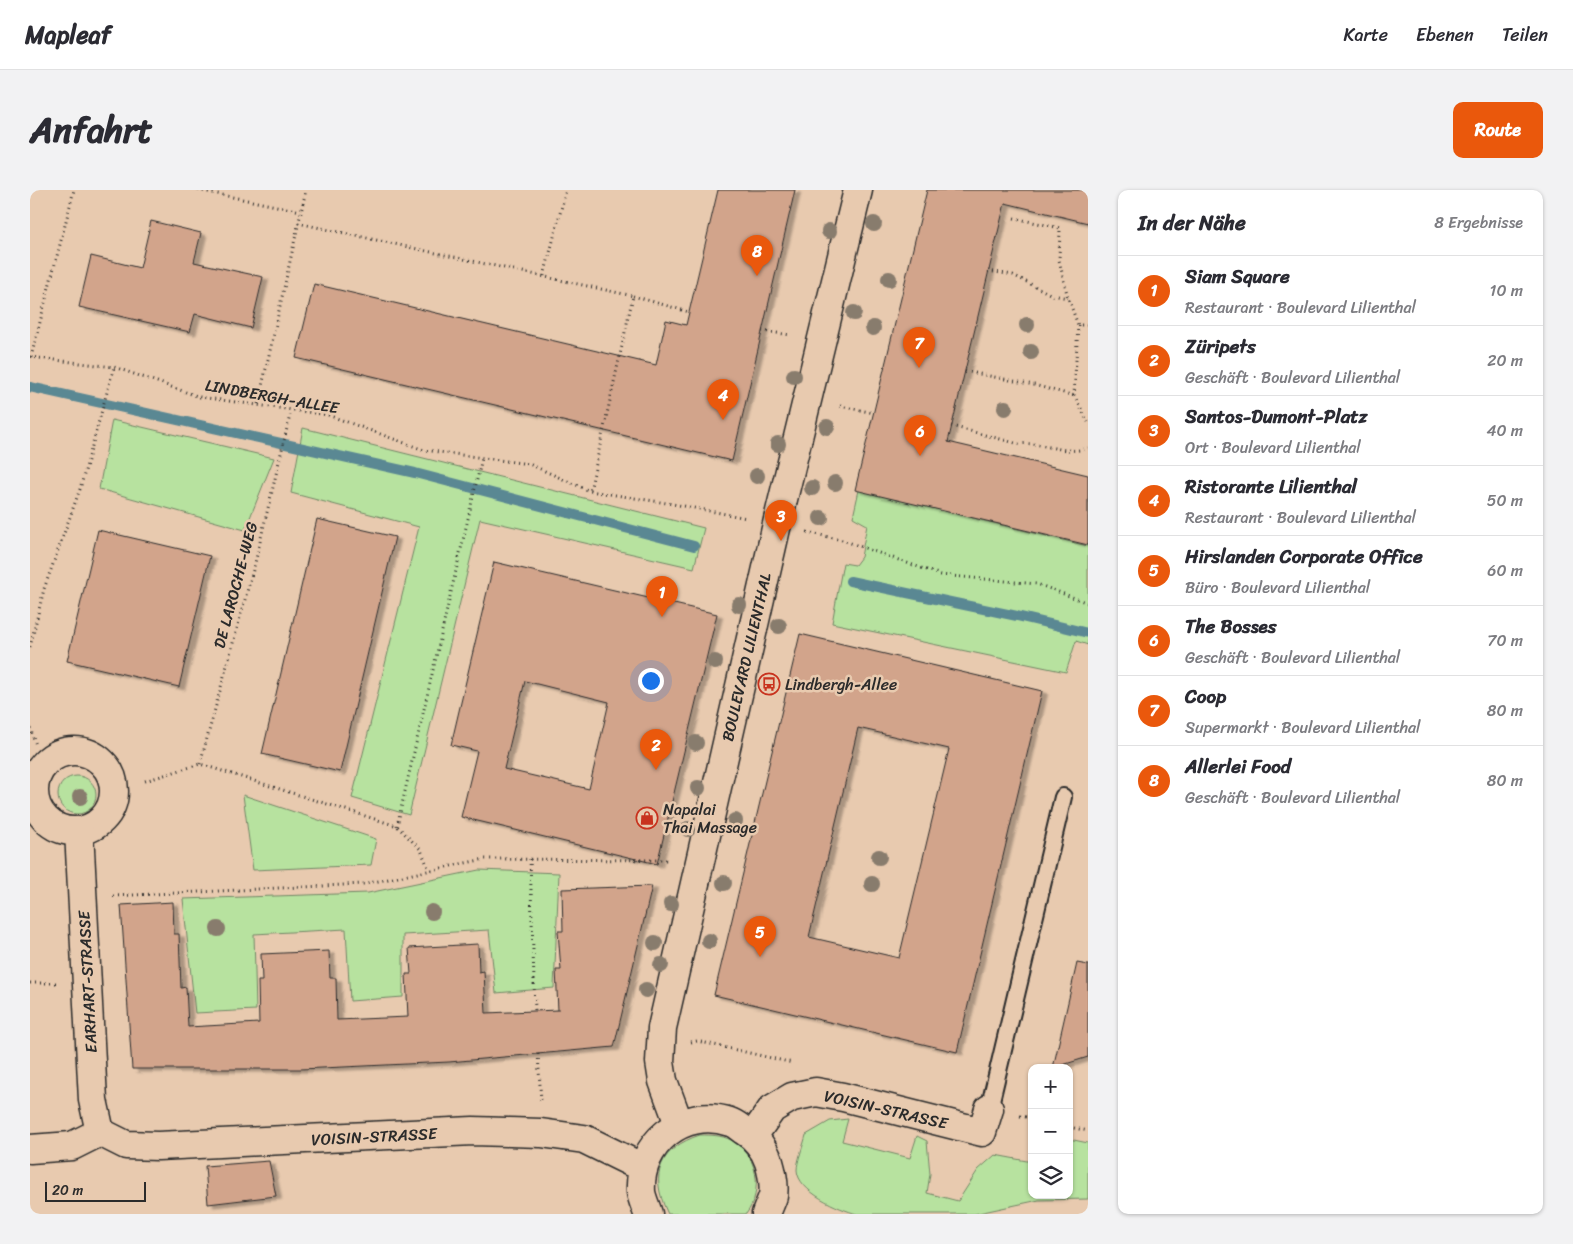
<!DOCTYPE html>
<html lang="de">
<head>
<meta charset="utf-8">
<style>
  :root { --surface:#fff; --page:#f2f2f3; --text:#2b2b33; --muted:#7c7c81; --line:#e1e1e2; --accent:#ea580c }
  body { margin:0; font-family:Sriracha,sans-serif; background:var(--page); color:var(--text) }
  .controls { position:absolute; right:15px; bottom:15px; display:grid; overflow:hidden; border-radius:10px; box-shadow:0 1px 4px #0004 }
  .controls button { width:45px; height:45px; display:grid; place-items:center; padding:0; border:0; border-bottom:1px solid var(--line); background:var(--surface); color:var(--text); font:25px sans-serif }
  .scale { position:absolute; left:15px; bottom:12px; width:101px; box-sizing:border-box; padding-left:5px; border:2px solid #2b2b2b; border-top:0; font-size:14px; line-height:18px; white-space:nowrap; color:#2b2b2b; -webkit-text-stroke:4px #e8caaf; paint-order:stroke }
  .you { position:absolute; left:620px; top:490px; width:18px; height:18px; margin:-12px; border:4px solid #fff; border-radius:50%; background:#1a73e8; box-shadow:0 0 0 8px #1a73e833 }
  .badge { display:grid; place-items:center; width:32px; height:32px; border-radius:50%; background:var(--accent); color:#fff; font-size:16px; font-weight:700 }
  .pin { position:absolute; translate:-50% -41px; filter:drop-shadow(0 1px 2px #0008) }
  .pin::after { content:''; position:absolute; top:26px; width:18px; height:15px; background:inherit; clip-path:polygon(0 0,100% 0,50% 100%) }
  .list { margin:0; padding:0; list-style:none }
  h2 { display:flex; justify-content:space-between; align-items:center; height:65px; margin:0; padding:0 20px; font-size:21px }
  h2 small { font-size:16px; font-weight:400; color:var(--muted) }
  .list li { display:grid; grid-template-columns:32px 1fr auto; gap:15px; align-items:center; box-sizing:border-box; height:70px; padding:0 20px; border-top:1px solid var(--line) }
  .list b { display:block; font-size:19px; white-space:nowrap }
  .list p { margin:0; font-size:16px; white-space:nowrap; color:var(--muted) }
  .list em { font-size:16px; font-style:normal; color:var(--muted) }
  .icon { flex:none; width:28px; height:28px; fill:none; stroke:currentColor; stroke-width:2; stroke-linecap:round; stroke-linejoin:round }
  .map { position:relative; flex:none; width:1058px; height:1024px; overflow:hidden; border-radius:10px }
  header { display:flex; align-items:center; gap:30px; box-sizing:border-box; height:70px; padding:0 25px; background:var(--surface); border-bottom:1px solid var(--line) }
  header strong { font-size:24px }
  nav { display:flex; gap:28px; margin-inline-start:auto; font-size:18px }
  .intro { display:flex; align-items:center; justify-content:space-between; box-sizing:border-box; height:120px; padding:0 30px }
  h1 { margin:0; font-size:35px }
  .button { padding:12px 22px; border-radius:10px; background:var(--accent); color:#fff; font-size:18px; font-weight:700 }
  main { display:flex; gap:30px; padding:0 30px }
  aside { flex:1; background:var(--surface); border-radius:10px; box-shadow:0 1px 4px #0004 }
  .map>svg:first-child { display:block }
</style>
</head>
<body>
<header>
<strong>Mapleaf</strong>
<nav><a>Karte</a><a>Ebenen</a><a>Teilen</a></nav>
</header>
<div class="intro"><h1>Anfahrt</h1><a class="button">Route</a></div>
<main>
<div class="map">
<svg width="1058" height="1024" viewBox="0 0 1058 1024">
  <defs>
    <filter id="shadow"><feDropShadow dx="5.5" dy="3" stdDeviation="1" flood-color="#0004"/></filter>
  </defs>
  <rect width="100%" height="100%" fill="#e8caaf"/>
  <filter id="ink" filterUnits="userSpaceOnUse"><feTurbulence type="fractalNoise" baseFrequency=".02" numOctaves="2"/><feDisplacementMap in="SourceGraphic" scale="10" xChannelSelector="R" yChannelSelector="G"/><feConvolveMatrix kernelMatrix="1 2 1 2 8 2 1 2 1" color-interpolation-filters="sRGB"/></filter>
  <g filter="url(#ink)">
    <g fill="#b7e29f" stroke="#718665">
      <path d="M82,230L244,268L215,340L69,299Z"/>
      <path d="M273,238L674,338L664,378L450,329L379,625L322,608L389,337L261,303Z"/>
      <path d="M829,300L1058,356V455L1046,451L1036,482L802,433L813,373L825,375L831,367L837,335L823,327Z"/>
      <circle cx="47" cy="605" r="19"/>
      <path d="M213,605L346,649L341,675L223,680Z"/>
      <path d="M449,680L529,683L524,798L466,803L459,740L373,745V807L320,811L316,739L224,744L226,820L165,823L153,709L338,703Z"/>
      <path d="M818,929L812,951L880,968L887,946L897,951L900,984L897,1003L928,1011L948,980L965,965L1002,972V1005H1039V949L1058,953V1009L1009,1010L944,1024H827C809,1019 768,1002 767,980C767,971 774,954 776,945L800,931Z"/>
      <path d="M670,945C681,945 691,945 701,950C728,964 734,1001 716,1024H638L637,1022C619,984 630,958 670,945Z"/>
    </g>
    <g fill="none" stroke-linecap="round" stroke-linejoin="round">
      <g stroke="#5a8893" stroke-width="10">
        <path d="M0,197L385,283L664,356"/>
        <path d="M820,391L987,426L1058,443"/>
      </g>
    </g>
    <g fill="#d2a48b" stroke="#2b2b2b" fill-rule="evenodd" filter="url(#shadow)">
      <path d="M688,0H765L702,271L266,168L284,94L626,175L636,130L656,135Z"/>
      <path d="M897,0H1058V33L975,13L918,252L1058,285V355L825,300Z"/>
      <path d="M121,31L171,43L164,72L233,87L221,138L165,124L160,142L49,117L61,66L110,78Z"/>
      <path d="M287,329L365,347L310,582L232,564Z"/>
      <path d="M68,340L180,366L149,497L37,471Z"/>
      <path d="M464,372L687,424L627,674L431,627L447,561L421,555ZM495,491L579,512L559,599L474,579Z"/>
      <path d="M770,444L1012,501L927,862L684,805ZM828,538L919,559L869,768L779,747Z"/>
      <path d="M622,696L584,857L419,872L271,879H102L91,715L143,712L144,744H149L151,798L156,797L158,837L229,833L228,791H232L231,764L299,761L300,788H306L307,830L378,827L376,784H381L379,758L448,754L449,782L454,781L456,823L528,820L526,780H531L528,741H533L532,699Z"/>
      <path d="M1047,773L1058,775V867L1023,878Z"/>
      <path d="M239,971L246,1006L178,1014L175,976Z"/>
    </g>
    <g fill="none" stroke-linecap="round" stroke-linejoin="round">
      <g stroke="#2b2b2b" stroke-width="20">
        <path id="service" d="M959,919L1033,607"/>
      </g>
      <g stroke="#2b2b2b" stroke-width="31">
        <g id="minor">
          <circle cx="44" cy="601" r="40"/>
          <path d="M49,641L63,910L70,942"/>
          <path d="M649,934L633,891L630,872L632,838L747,334L828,0"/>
          <path d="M70,942L96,955L128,956L443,941L511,943L554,949L613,978"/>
          <path d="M723,946L742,919L762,907L786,902L813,907L952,942L959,919"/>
          <path d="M0,959L42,956L70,942"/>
          <path d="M618,1024C616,1017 612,1009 611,1002C608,954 653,916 700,932C704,933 709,937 713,940C725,947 734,958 739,972C742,982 745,994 743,1006C741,1012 738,1018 736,1024"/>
        </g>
      </g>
      <g stroke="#2b2b2b" stroke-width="3" stroke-dasharray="1 4" stroke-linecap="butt">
        <path d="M168,0L271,21"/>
        <path d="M984,28L1030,38L1029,70L1038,108L1048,135H1058"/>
        <path d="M268,33L603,106L560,301"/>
        <path d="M958,81L983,85L1022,105L1038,108"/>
        <path d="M514,86L536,0"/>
        <path d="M603,106L659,122"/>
        <path d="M1048,135L1044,205L1058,232"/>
        <path d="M732,141L761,145"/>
        <path d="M0,167L84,177L170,207L298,225L394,260L499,274L560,301L643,314L717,328"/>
        <path d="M1,167L44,0"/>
        <path d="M935,181L1004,195L1045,206"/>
        <path d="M228,214L276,0"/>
        <path d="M810,216L844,223"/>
        <path d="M921,236L989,254C1011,251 1037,266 1058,258"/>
        <path d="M777,342L812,350L911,385L1007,394L1058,413"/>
        <path d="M0,457L14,399L50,299L84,177"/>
        <path d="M0,538L6,555"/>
        <path d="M170,574L226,369L261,221"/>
        <path d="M115,591L170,574L367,636L391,660L399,680"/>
        <path d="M367,636L452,268"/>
        <path d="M500,669L505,821"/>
        <path d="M83,706L334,694L455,669L639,670"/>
        <path d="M0,793H26"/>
        <path d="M661,852L667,851L763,873"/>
        <path d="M508,864L511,911"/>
        <path d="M990,926L1002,928"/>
        <path d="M1039,937L1058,941"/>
      </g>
      <use href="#service" stroke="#e8caaf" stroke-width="16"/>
      <use href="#minor" stroke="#e8caaf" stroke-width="28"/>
    </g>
    <g fill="#887c6d">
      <circle cx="844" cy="34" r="8"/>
      <circle cx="799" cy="41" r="8"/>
      <circle cx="859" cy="89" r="8"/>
      <circle cx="824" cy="123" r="8"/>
      <circle cx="997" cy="135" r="8"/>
      <circle cx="843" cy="138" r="8"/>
      <circle cx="1001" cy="162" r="8"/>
      <circle cx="764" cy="186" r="8"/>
      <circle cx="975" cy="218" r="8"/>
      <circle cx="797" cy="237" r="8"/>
      <circle cx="748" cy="254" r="8"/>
      <circle cx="727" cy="286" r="8"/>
      <circle cx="805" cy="293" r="8"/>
      <circle cx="782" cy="298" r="8"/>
      <circle cx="791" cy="328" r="8"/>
      <circle cx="709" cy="415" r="8"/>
      <circle cx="749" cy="436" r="8"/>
      <circle cx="685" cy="472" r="8"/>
      <circle cx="666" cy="553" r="8"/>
      <circle cx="668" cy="598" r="8"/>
      <circle cx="50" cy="607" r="8"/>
      <circle cx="705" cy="631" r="8"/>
      <circle cx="658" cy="639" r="8"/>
      <circle cx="849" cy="667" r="8"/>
      <circle cx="694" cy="693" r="8"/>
      <circle cx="842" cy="694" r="8"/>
      <circle cx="641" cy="714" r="8"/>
      <circle cx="402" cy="722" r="8"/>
      <circle cx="188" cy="739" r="8"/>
      <circle cx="679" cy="751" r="8"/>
      <circle cx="625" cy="753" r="8"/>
      <circle cx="631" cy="775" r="8"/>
      <circle cx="616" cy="800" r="8"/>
    </g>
  </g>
  <defs>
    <g id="bus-ring" transform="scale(1.125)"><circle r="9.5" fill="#e8caaf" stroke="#c8321e" stroke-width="1.5"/><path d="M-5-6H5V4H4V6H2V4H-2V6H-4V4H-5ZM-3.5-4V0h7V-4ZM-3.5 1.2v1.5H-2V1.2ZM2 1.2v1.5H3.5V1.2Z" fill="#c8321e"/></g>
    <g id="shop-ring" transform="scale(1.125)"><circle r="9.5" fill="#e8caaf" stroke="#c8321e" stroke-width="1.5"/><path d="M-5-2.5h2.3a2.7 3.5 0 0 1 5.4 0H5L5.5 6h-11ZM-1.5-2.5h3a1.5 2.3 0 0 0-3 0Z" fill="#c8321e"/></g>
  </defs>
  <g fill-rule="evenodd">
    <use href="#bus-ring" x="739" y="494"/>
    <use href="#shop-ring" x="617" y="628"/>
  </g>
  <g text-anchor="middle" stroke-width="5" stroke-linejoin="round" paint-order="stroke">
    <g font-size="16" fill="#2b2b2b" stroke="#e8caaf">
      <text transform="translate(242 206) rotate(10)" y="6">LINDBERGH-ALLEE</text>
      <text transform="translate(205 395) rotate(-75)" y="6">DE LAROCHE-WEG</text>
      <text transform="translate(716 467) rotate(-77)" y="6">BOULEVARD LILIENTHAL</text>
      <text transform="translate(57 792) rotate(-93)" y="6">EARHART-STRASSE</text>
      <text transform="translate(856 919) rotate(13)" y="6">VOISIN-STRASSE</text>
      <text transform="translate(344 946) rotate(-3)" y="6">VOISIN-STRASSE</text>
    </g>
    <g font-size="16" fill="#2b2b2b" stroke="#e8caaf" text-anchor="start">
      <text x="755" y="500">Lindbergh-Allee</text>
      <text x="633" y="625">Napalai<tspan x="633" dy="18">Thai Massage</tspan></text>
    </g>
  </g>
</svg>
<div class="controls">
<button>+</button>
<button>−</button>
<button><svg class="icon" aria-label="layers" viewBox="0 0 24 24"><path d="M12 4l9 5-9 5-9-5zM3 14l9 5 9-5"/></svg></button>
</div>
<div class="scale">20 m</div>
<div class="you"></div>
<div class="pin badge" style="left:632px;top:427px">1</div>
<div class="pin badge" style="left:626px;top:580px">2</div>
<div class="pin badge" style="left:751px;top:351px">3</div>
<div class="pin badge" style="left:693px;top:230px">4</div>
<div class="pin badge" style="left:730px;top:767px">5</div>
<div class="pin badge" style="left:890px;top:266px">6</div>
<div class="pin badge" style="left:889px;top:178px">7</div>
<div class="pin badge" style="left:727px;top:86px">8</div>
</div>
<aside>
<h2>In der Nähe<small>8 Ergebnisse</small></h2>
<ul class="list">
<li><span class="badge">1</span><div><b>Siam Square</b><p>Restaurant · Boulevard Lilienthal</p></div><em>10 m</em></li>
<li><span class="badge">2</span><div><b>Züripets</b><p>Geschäft · Boulevard Lilienthal</p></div><em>20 m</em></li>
<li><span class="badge">3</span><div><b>Santos-Dumont-Platz</b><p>Ort · Boulevard Lilienthal</p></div><em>40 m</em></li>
<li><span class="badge">4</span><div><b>Ristorante Lilienthal</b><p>Restaurant · Boulevard Lilienthal</p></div><em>50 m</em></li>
<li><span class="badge">5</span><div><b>Hirslanden Corporate Office</b><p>Büro · Boulevard Lilienthal</p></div><em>60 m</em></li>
<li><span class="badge">6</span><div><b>The Bosses</b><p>Geschäft · Boulevard Lilienthal</p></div><em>70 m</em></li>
<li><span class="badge">7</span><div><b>Coop</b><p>Supermarkt · Boulevard Lilienthal</p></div><em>80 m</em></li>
<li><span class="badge">8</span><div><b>Allerlei Food</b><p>Geschäft · Boulevard Lilienthal</p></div><em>80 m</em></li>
</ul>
</aside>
</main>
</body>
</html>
